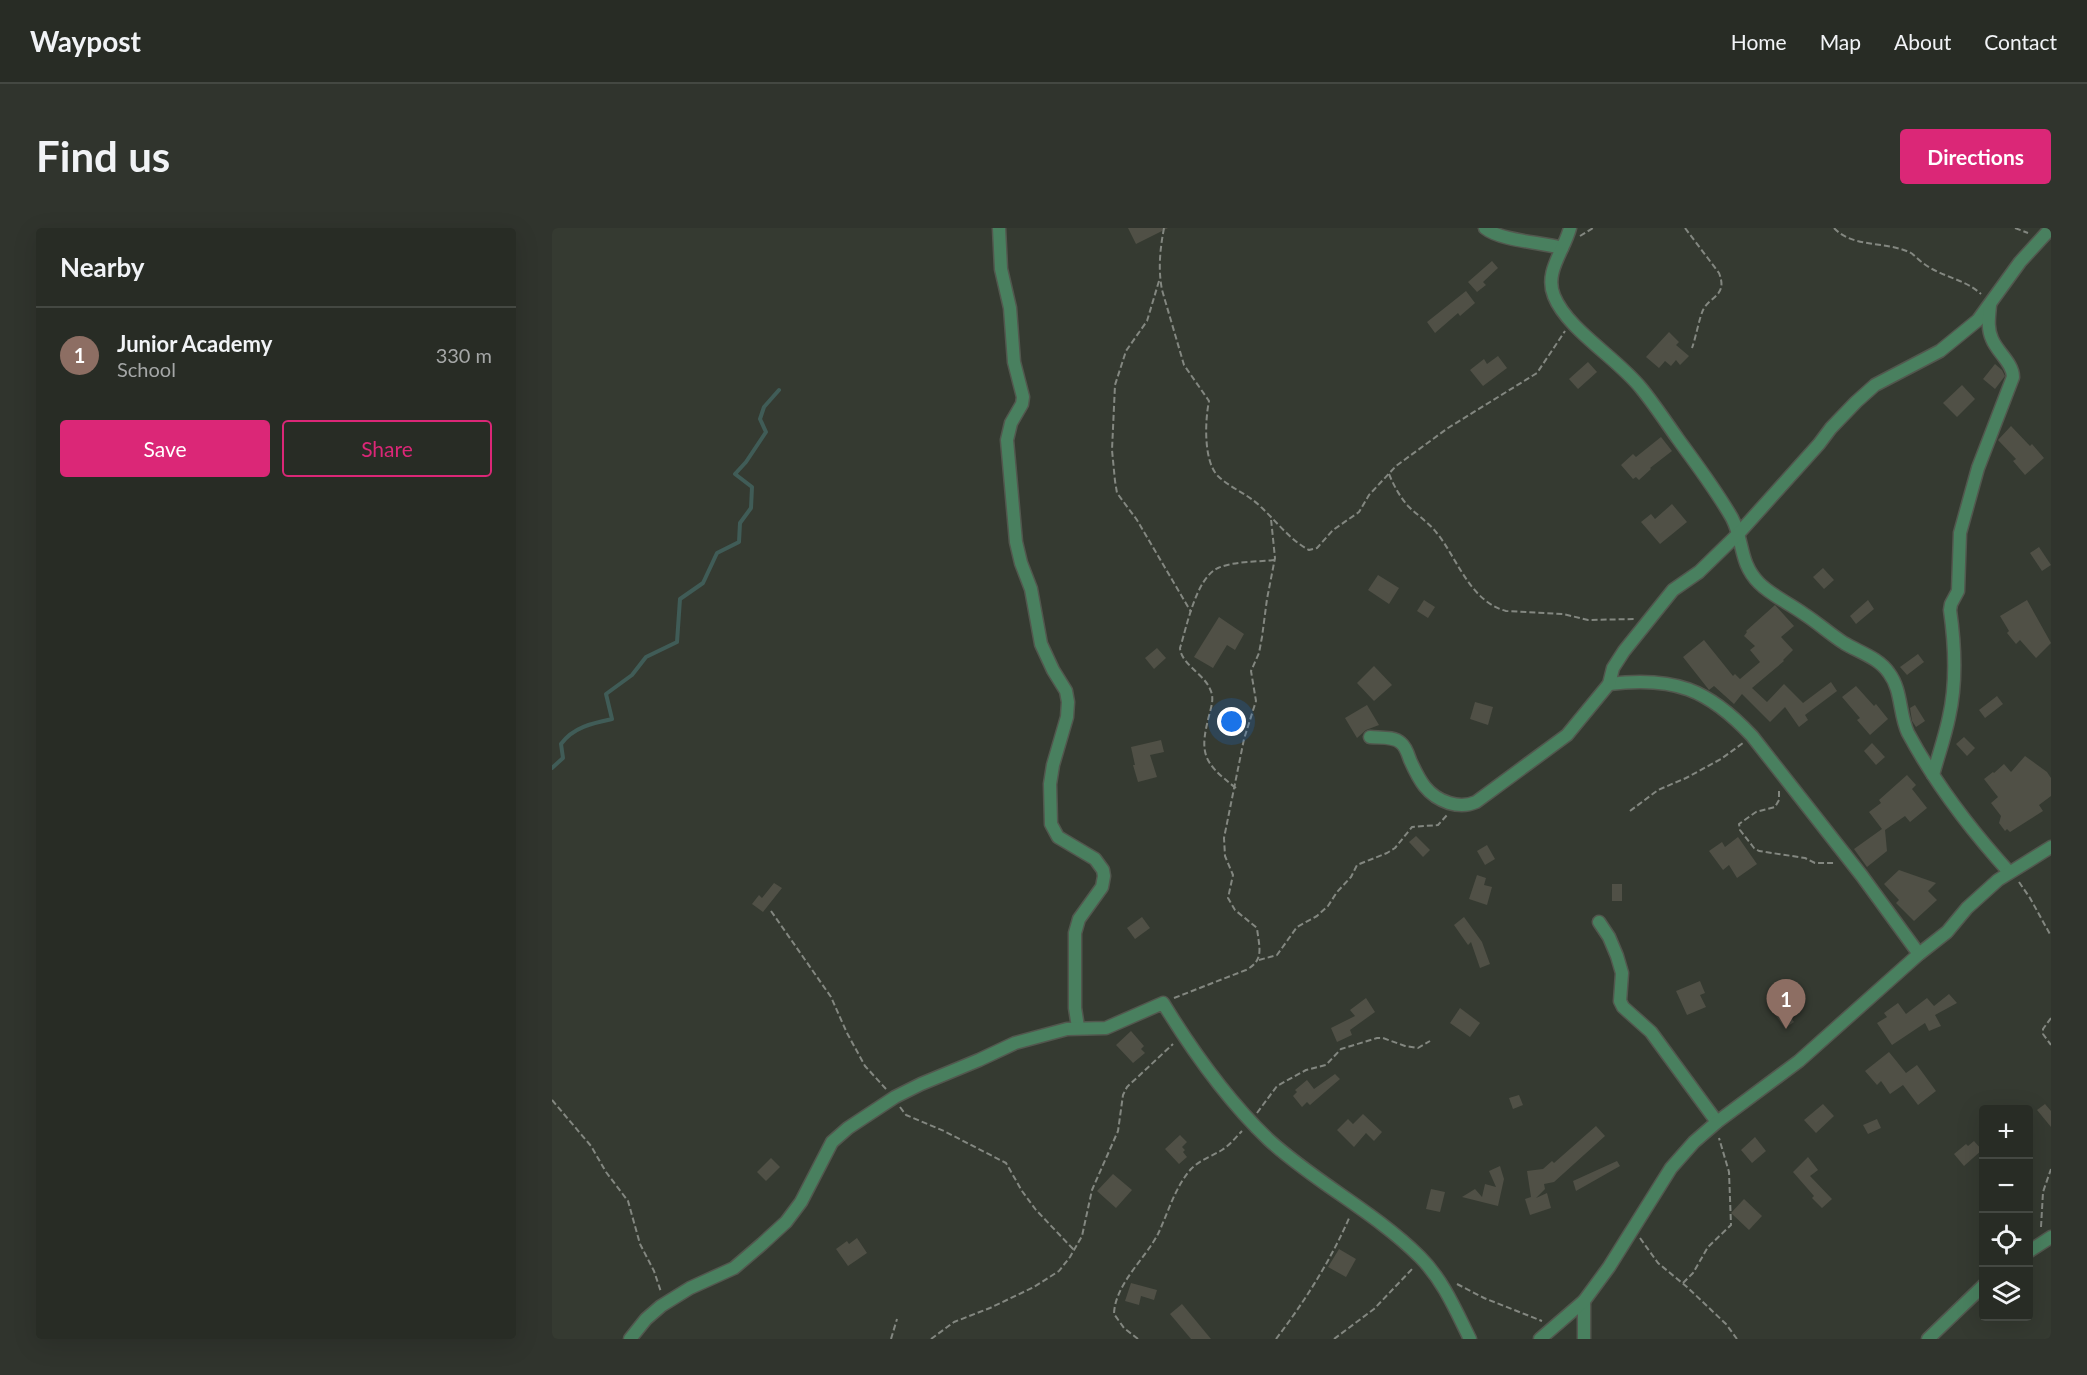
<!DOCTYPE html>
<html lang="en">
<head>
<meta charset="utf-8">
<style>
  :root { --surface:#282c25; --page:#30342d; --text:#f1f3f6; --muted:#a5a7a7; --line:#444842; --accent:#db2777 }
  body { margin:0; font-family:Lato,sans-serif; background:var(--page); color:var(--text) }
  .controls { position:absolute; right:18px; bottom:18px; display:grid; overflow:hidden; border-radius:6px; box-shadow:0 6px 24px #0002 }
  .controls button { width:54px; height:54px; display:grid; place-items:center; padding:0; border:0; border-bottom:2px solid var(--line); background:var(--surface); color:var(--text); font:30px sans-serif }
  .you { position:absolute; left:680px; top:494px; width:21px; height:21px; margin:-15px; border:4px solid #fff; border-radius:50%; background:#1a73e8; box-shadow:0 0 0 9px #1a73e833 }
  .badge { display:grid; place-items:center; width:39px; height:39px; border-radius:50%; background:var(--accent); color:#fff; font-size:20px; font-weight:700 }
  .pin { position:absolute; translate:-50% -50px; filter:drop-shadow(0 2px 3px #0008) }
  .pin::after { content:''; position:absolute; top:32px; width:21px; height:18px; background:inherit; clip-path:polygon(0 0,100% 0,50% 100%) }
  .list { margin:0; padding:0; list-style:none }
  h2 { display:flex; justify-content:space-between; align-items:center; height:78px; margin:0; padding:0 24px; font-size:26px }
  h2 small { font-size:20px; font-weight:400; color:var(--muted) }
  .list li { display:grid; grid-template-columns:39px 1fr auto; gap:18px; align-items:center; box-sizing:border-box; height:96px; padding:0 24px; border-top:2px solid var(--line) }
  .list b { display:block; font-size:22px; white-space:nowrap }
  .list p { margin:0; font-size:20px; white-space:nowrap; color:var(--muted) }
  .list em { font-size:20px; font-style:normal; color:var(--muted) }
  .actions { display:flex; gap:12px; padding:18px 24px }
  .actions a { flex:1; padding:14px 0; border:2px solid var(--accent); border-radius:6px; text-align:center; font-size:21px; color:var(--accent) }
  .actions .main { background:var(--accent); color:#fff }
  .icon { flex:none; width:33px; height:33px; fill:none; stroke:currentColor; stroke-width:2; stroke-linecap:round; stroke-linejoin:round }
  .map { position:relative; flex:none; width:1499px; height:1111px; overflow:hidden; border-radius:6px }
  header { display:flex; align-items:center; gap:36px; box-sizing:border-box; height:84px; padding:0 30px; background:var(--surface); border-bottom:2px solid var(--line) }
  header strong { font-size:28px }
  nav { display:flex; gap:33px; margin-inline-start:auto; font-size:21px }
  .intro { display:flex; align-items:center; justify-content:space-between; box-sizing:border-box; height:144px; padding:0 36px }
  h1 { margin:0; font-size:42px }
  .button { padding:15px 27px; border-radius:6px; background:var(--accent); color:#fff; font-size:21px; font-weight:700 }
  main { display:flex; gap:36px; padding:0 36px }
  aside { flex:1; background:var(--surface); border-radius:6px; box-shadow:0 6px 24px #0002 }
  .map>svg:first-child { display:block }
</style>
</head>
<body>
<header>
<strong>Waypost</strong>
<nav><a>Home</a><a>Map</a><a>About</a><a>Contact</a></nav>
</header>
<div class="intro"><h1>Find us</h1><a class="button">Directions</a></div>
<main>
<aside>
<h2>Nearby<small></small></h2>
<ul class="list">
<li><span class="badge" style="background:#8d6e63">1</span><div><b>Junior Academy</b><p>School</p></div><em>330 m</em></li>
</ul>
<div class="actions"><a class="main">Save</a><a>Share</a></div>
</aside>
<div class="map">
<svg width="1499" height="1111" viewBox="0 0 1499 1111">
  <rect width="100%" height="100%" fill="#353a31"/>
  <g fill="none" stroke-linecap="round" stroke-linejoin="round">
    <path stroke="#405c57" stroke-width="4" d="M0,540L11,530L9,516C21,499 41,495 60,491L54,466L80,447L94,429L125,414L128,371L151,355L165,325L187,314L188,295L199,280L200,259L183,246L194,234L214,204L208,191L212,179L227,162"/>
  </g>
  <g fill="#505046">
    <path d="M576,0H616L584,16Z"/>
    <path d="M940,33L946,40L931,54L934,57L925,64L916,54Z"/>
    <path d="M914,63L923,75L908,88L906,85L883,105L875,94Z"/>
    <path d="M1117,104L1127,114L1124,117L1137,128L1128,137L1124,132L1119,138L1113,133L1107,140L1094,129Z"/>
    <path d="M946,128L955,140L931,158L918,142L932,131L935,136Z"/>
    <path d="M1036,134L1045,144L1026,161L1017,151Z"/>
    <path d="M1443,136L1450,142L1453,148L1443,161L1431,151Z"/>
    <path d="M1410,157L1423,171L1405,189L1391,175Z"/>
    <path d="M1459,198L1478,218L1480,216L1492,230L1473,247L1461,233L1464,231L1446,212Z"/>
    <path d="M1109,209L1120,223L1098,240L1099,241L1087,252L1084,249L1081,251L1069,237L1081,226L1084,229Z"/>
    <path d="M1120,276L1135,294L1108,316L1089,294L1099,286L1103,291Z"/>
    <path d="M1487,319L1499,337L1490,343L1478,325Z"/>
    <path d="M1271,340L1282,352L1272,361L1261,349Z"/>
    <path d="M826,347L847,360L837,376L816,362Z"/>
    <path d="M872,372L883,379L876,390L865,383Z"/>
    <path d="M1316,372L1322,381L1304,396L1298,388Z"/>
    <path d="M1475,372L1499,415L1484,430L1468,412L1464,416L1455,405L1457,403L1448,388Z"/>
    <path d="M1223,377L1242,398L1229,409L1241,422L1231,432L1232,433L1200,460L1215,474L1232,456L1251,475L1279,454L1285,463L1253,487L1256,492L1247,499L1233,479L1218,494L1190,466L1182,476L1162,458L1157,462L1131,429L1152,412L1181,448L1183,446L1188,451L1208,434L1198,422L1203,418L1192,408L1195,404L1194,403Z"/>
    <path d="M667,389L692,406L683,422L675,417L661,440L642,429Z"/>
    <path d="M605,420L614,430L602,441L593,430Z"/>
    <path d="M1366,426L1372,434L1355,447L1348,439Z"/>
    <path d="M822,438L840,457L822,473L805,455Z"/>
    <path d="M1304,458L1322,478L1324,476L1336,491L1318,507L1305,492L1308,490L1290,469Z"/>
    <path d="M1445,468L1451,476L1433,490L1427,482Z"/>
    <path d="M923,474L941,479L936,497L918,491Z"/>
    <path d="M815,477L827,497L814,502L805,510L793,490Z"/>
    <path d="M1363,477L1373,493L1364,499L1360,493L1358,480Z"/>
    <path d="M1412,509L1423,520L1415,528L1404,516Z"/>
    <path d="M609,512L612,524L598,527L605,549L586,554L581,537H583L579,519Z"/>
    <path d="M1320,515L1333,529L1324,537L1312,523Z"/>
    <path d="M1473,528L1495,544L1499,550V568L1487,577L1491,583L1458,604L1455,601L1453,603L1447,595L1449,588L1439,575L1446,569L1432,551L1441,544L1442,545L1452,536L1459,544Z"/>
    <path d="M1355,547L1364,557L1360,561L1375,580L1358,594L1353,588L1333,602L1335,623L1315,639L1302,621L1330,601L1317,584L1329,575L1327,572Z"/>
    <path d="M864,608L878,622L871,629L857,614Z"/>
    <path d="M1186,609L1205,636L1185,650L1177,637L1171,642L1157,623L1170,614L1173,619Z"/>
    <path d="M935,617L943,631L933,637L925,623Z"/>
    <path d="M1347,642L1384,655L1376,663L1385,672L1362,693L1344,675L1347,672L1332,656Z"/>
    <path d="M925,647L934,650L932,657L940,659L935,677L917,671Z"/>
    <path d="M222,655L230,660L211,684L200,676L207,667L210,670Z"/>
    <rect x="1060" y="656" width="10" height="17"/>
    <path d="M590,689L598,700L583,711L575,700Z"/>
    <path d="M912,689L930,714L938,736L928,740L919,714L916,717L902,697Z"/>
    <path d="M1148,753L1153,765L1148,767L1154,779L1135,787L1124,763Z"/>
    <path d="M1397,766L1405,775L1383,787L1389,798L1377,803L1373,795L1340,817L1325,795L1335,789L1332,785L1346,775L1354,786L1375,770L1382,778Z"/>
    <path d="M814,770L823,784L798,802L800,807L785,814L779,800L803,788L798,782Z"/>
    <path d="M1230,778L1242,794L1233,800L1222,785Z"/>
    <path d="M908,780L928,795L918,809L898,795Z"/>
    <path d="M579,803L592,818L589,821L593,825L581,835L564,817Z"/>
    <path d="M1337,824L1354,845L1365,837L1384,863L1366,877L1351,857L1338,866L1329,853L1325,857L1313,843Z"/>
    <path d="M783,846L788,851L758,877L755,874L750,879L741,868L745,864L743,862L755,852L762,861Z"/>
    <path d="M967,867L971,877L961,881L957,870Z"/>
    <path d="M1271,876L1282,888L1264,905L1252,892Z"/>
    <path d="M1493,876L1499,883V899L1485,882Z"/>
    <path d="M811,886L830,904L822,913L814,905L802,919L785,902L796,891L801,896Z"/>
    <path d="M1325,891L1329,900L1316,906L1311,897Z"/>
    <path d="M1044,898L1053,908L1002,954L992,956L993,961L984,970L995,965L999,980L978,987L973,971L979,969L975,943L991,941L1000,933L1002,935Z"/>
    <path d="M628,907L635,914L630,919L633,922L631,924L635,929L627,936L613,921Z"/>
    <path d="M1203,909L1214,923L1200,935L1189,922Z"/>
    <path d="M1422,913L1430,922L1412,938L1402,926L1414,916L1416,918Z"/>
    <path d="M1256,929L1266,942L1258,948L1280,971L1270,980L1260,970L1262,968L1241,944Z"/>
    <path d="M219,930L228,939L214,953L205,944Z"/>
    <path d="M1065,933L1068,938L1024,963L1021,953Z"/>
    <path d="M948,938L952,951L946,978L910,969L923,961L930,969L933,956L944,959L937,943Z"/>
    <path d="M561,946L580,962L564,980L545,963Z"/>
    <path d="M879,961L893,964L888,984L874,981Z"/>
    <path d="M1192,971L1210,988L1197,1002L1179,985Z"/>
    <path d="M305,1010L315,1025L296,1038L284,1021L295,1013L297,1016Z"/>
    <path d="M787,1021L804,1031L794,1049L776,1039Z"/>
    <path d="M579,1055L605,1062L602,1072L589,1068L587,1077L573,1073Z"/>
    <path d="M630,1076L659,1111H639L618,1086Z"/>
  </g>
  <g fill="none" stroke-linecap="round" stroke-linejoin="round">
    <g stroke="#52574e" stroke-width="15">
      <g id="street">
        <path d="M447,0L449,41L458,80L462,134L471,169L470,176L459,195L455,212L464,314L469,335L479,361L489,416L501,442L514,463L516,474L515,489L501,537L498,556L499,596L506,609L543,631L551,642L552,648L550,659L527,691L523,705V780L526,799"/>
        <path d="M933,0C949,13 989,14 1010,20"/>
        <path d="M1018,0C1012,23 992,44 1002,68C1015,101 1065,130 1089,160C1102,176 1114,194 1126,211C1145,237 1164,262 1180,290C1192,313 1187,335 1207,355C1220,368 1237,375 1252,386C1266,395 1278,406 1292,415C1307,424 1327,430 1337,445C1350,462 1347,486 1356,505C1384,557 1418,601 1457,644"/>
        <path d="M1057,456C1122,448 1156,461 1200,508L1310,648L1367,726"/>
        <path d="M818,509C828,510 842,508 849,515C854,519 856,526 858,532C867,552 875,568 897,575C907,578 915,578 924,574L1015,507L1057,456L1061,440L1072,423L1121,362L1147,344L1187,305L1267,216L1279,200L1304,174L1323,157L1388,123L1426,92L1468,34L1499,0"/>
        <path d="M1381,547C1386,528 1393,509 1397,489C1405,454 1403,417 1398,382L1399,376L1406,363L1408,305L1416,276L1426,240L1461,149C1461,135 1445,124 1440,111C1435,100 1437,89 1438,77"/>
        <path d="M1047,694L1057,709L1065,728L1070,745L1068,773L1071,779L1099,804L1165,894"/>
        <path d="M1476,1024L1499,1009"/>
        <path d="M1032,1073V1111"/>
        <path d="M78,1111L94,1091L109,1078L138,1060L182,1040L210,1016L234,994L249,974L280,914L296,900L343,869L369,856L427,832L463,815L515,801L554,800L611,775C641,824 675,872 717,912C764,955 823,984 868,1029C891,1052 904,1083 918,1111"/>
        <path d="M988,1111L1032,1073L1057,1039L1119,940L1142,914L1165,894L1247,833L1367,726L1395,704L1415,680L1446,652L1499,619"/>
        <path d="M1376,1111L1432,1057"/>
      </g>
    </g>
    <g stroke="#838780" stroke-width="2" stroke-dasharray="6 3" stroke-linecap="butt">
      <path d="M612,0C608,21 606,41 610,62L632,137L657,173C653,192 651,235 667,249C680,261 696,266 709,279C724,293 738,312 757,322L765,320L781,302L807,284L817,267L844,238L896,200L985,145L1013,103"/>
      <path d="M1133,0L1167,45C1176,68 1158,68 1151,82C1147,91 1144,109 1140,120"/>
      <path d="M1282,0C1301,20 1332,13 1357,24C1362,26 1366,32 1371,35C1389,49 1413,51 1429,66"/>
      <path d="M1463,0L1476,5"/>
      <path d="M1028,8L1041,0"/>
      <path d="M607,53L595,93L574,123L563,157L560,222L563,253L565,265L585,292L639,384"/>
      <path d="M837,246C842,258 848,269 856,278C865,287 876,294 884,304C905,329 917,373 954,383L1011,386L1036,392L1082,391"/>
      <path d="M684,560C650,534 647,525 658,484C660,476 662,469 658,461C652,446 629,436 628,420C635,398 644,350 666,340C682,333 705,334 723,332"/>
      <path d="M1227,563V572L1223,579L1204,584L1187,596L1188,602L1202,620L1207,623L1253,630L1263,635H1283"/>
      <path d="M1078,583L1106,562L1134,550L1169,531L1191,515"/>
      <path d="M1467,654L1478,670L1499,708"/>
      <path d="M219,683L279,769L295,805L313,838L334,861"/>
      <path d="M707,732L725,727L745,699L765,688L776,678L785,664L799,649L805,637L835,625L843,620L860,599L886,597L896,586"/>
      <path d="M622,770L694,742C713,732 707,719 705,700L683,682L676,670L681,647L673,628L672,610L692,511L704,473L699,443L707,425L710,409L715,371L723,330L719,291"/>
      <path d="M1499,790L1491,801V806L1499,817"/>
      <path d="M0,872L39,918L54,944L76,973L88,1016L102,1043L109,1064"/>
      <path d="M348,879L354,887L392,903L454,935L470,963L484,982L522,1022"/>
      <path d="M705,885L725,858L754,842L774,837L789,821L825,810H831L853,818L866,820L878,813"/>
      <path d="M1489,999L1491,964L1499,941"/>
      <path d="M1088,1010L1106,1035L1135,1059L1174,1096L1185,1111"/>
      <path d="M1131,1055L1141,1045L1156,1019L1179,997L1177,944L1167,910"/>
      <path d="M905,1056L932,1070L990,1093"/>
      <path d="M339,1111L345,1091"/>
      <path d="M379,1111L402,1094L438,1080L482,1059L507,1043L518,1029L530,1008L540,962L566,903L571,867L575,859L621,816"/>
      <path d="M586,1111L572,1100L562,1086C563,1056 593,1031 606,1006C616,985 623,959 639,941C648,932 660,928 670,922C678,917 684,909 690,903"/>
      <path d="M724,1111C753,1073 779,1032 798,988"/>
      <path d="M782,1111L822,1081L862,1039"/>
    </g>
    <use href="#street" stroke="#49805f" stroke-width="12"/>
  </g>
</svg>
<div class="controls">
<button>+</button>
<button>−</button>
<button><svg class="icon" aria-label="locate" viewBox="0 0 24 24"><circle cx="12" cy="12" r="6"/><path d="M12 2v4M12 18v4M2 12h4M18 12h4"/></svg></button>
<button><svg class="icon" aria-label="layers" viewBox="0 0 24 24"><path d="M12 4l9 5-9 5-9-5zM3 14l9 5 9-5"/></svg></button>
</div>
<div class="you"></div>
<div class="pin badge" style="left:1234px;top:801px;background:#8d6e63">1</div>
</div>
</main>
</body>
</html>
